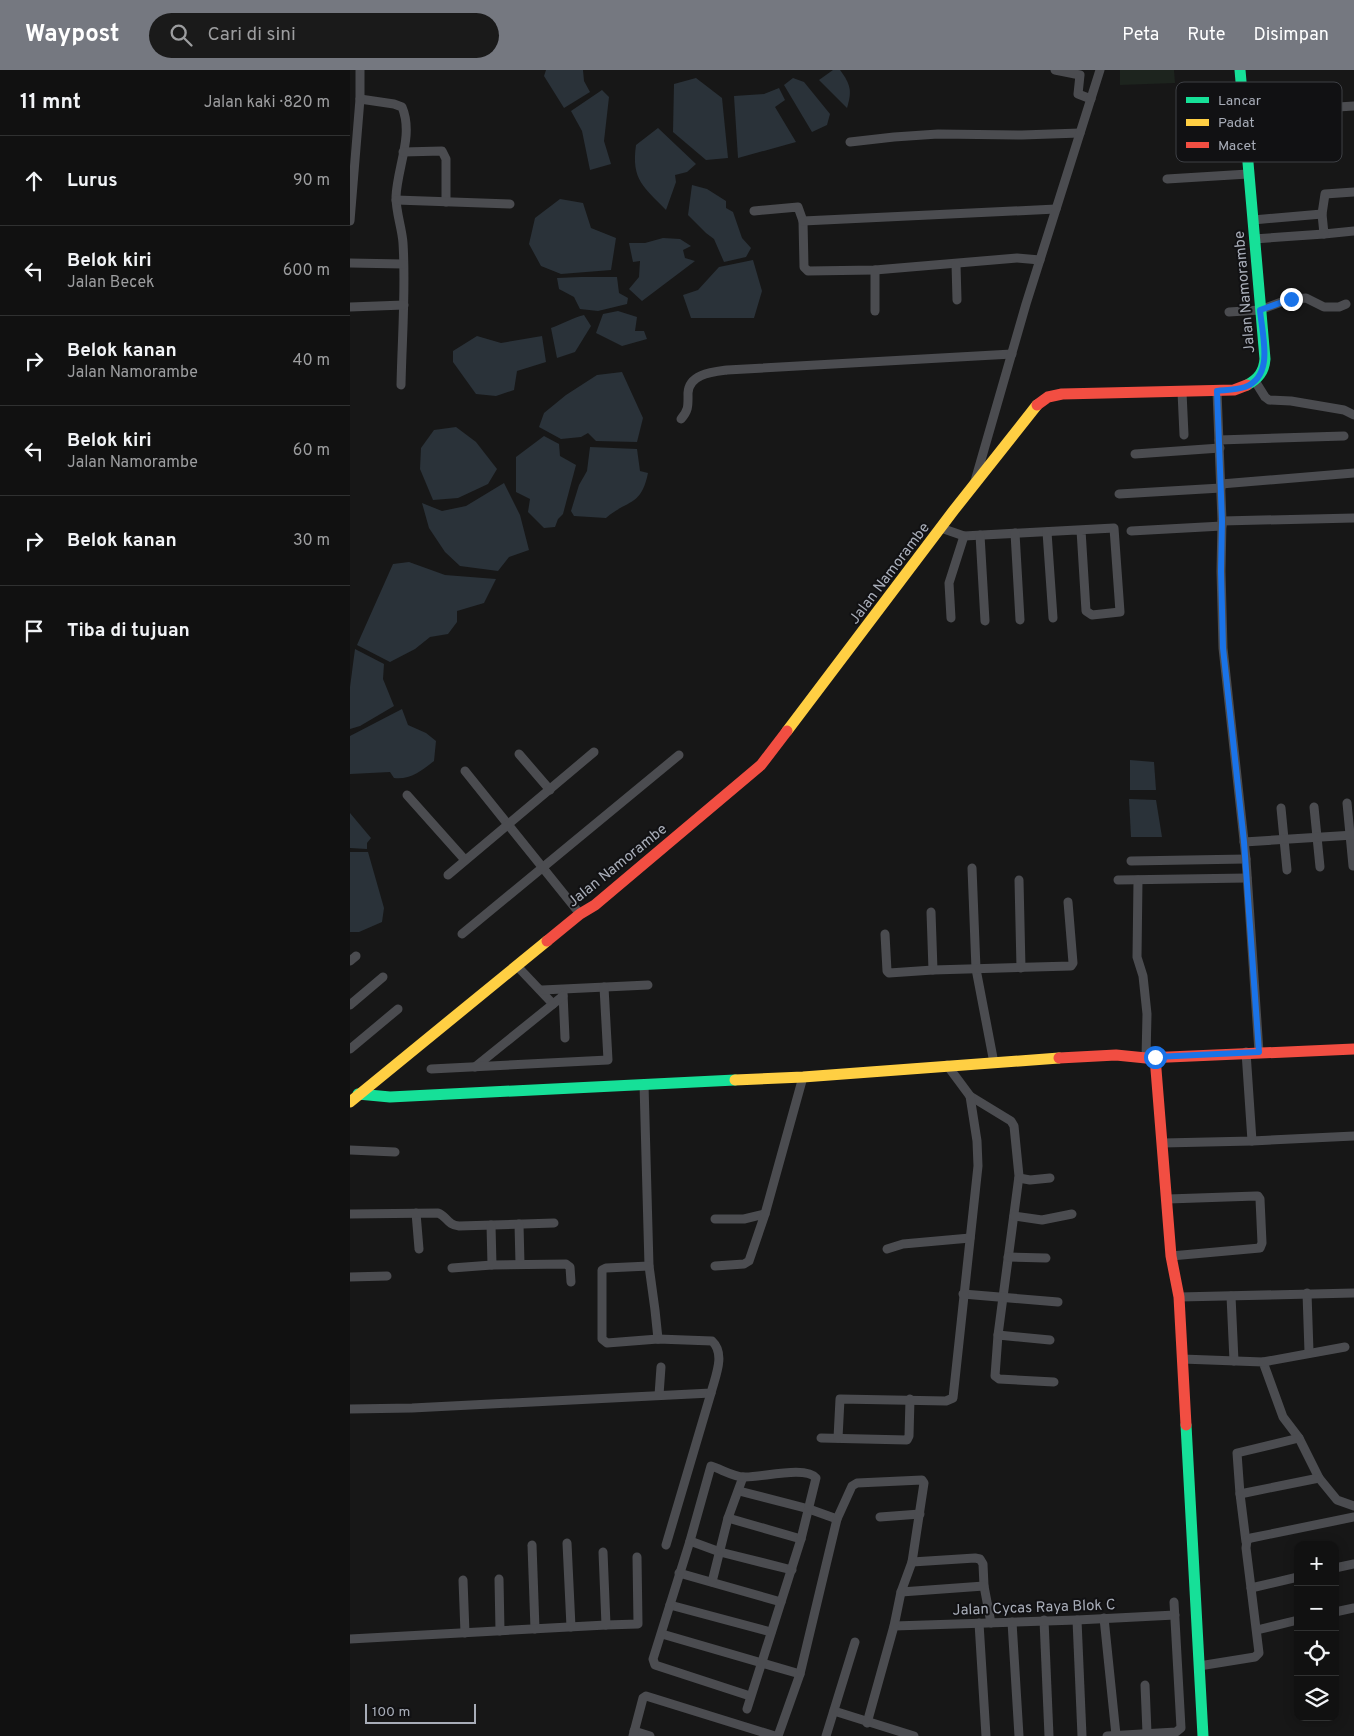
<!DOCTYPE html>
<html lang="id">
<head>
<meta charset="utf-8">
<style>
  :root { --surface:#111; --page:#1a1a1a; --text:#f1f3f6; --muted:#9c9d9f; --line:#303131; --accent:#757880 }
  body { margin:0; font-family:Overpass,sans-serif; background:var(--page); color:var(--text) }
  .controls { position:absolute; right:15px; bottom:15px; display:grid; overflow:hidden; border-radius:10px; box-shadow:0 2px 12px #0003 }
  .controls button { width:45px; height:45px; display:grid; place-items:center; padding:0; border:0; border-bottom:1px solid var(--line); background:var(--surface); color:var(--text); font:25px sans-serif }
  .scale { position:absolute; left:15px; bottom:12px; width:111px; box-sizing:border-box; padding-left:5px; border:2px solid #a8adb8; border-top:0; font-size:14px; line-height:18px; white-space:nowrap; color:#a8adb8; -webkit-text-stroke:4px #111113; paint-order:stroke }
  .stop { position:absolute; width:15px; height:15px; margin:-11px; border:4px solid #1a73e8; border-radius:50%; background:#fff }
  .stop.end { background:#1a73e8; border-color:#fff; box-shadow:0 1px 5px #0008 }
  .list { margin:0; padding:0; list-style:none }
  h2 { display:flex; justify-content:space-between; align-items:center; height:65px; margin:0; padding:0 20px; font-size:21px }
  h2 small { font-size:16px; font-weight:400; color:var(--muted) }
  .list li { display:grid; grid-template-columns:32px 1fr auto; gap:15px; align-items:center; box-sizing:border-box; height:90px; padding:0 20px; border-top:1px solid var(--line) }
  .list b { display:block; font-size:19px; white-space:nowrap }
  .list p { margin:0; font-size:16px; white-space:nowrap; color:var(--muted) }
  .list em { font-size:16px; font-style:normal; color:var(--muted) }
  .icon { flex:none; width:28px; height:28px; fill:none; stroke:currentColor; stroke-width:2; stroke-linecap:round; stroke-linejoin:round }
  .map { position:relative; flex:none; width:1004px; height:1666px; overflow:hidden }
  header { display:flex; align-items:center; gap:30px; box-sizing:border-box; height:70px; padding:0 25px; background:var(--accent); color:#fff }
  header strong { font-size:24px }
  nav { display:flex; gap:28px; margin-inline-start:auto; font-size:18px }
  .search { width:350px; height:45px; background:var(--page); display:flex; align-items:center; gap:12px; box-sizing:border-box; padding:0 18px; border-radius:28px; color:var(--muted); font-size:19px }
  main { display:flex }
  aside { flex:1; background:var(--surface) }
  .map>svg:first-child { display:block }
</style>
</head>
<body>
<header>
<strong>Waypost</strong>
<div class="search"><svg class="icon" aria-label="search" viewBox="0 0 24 24"><circle cx="10" cy="10" r="6"/><path d="M15 15l6 6"/></svg>Cari di sini</div>
<nav><a>Peta</a><a>Rute</a><a>Disimpan</a></nav>
</header>
<main>
<aside>
<h2>11 mnt<small>Jalan kaki · 820 m</small></h2>
<ul class="list">
<li><svg class="icon" aria-label="ahead" viewBox="0 0 24 24"><path d="M12 20V5M6 11l6-6 6 6"/></svg><div><b>Lurus</b></div><em>90 m</em></li>
<li><svg class="icon" aria-label="left" viewBox="0 0 24 24"><path d="M17 20v-9H6M10 6l-5 5 5 5"/></svg><div><b>Belok kiri</b><p>Jalan Becek</p></div><em>600 m</em></li>
<li><svg class="icon" aria-label="right" viewBox="0 0 24 24"><path d="M7 20v-9h11M14 6l5 5-5 5"/></svg><div><b>Belok kanan</b><p>Jalan Namorambe</p></div><em>40 m</em></li>
<li><svg class="icon" aria-label="left" viewBox="0 0 24 24"><path d="M17 20v-9H6M10 6l-5 5 5 5"/></svg><div><b>Belok kiri</b><p>Jalan Namorambe</p></div><em>60 m</em></li>
<li><svg class="icon" aria-label="right" viewBox="0 0 24 24"><path d="M7 20v-9h11M14 6l5 5-5 5"/></svg><div><b>Belok kanan</b></div><em>30 m</em></li>
<li><svg class="icon" aria-label="arrive" viewBox="0 0 24 24"><path d="M6 21V4h12l-3 4 3 4H6"/></svg><div><b>Tiba di tujuan</b></div></li>
</ul>
</aside>
<div class="map">
<svg width="1004" height="1666" viewBox="0 0 1004 1666">
  <rect width="100%" height="100%" fill="#171717"/>
  <path fill="#1d241e" d="M770,0H824L825,13L770,15Z"/>
  <g fill="#2a3239">
    <path d="M196,0H233L234,11L240,22L214,38L194,6Z"/>
    <path d="M483,0H490C501,15 502,21 497,38L469,10Z"/>
    <path d="M346,8L372,28L378,88L356,90L323,62L324,14Z"/>
    <path d="M443,8L454,12L480,44L477,55L462,62L434,15Z"/>
    <path d="M429,18L435,30L425,37L446,72L388,88L384,26L414,24Z"/>
    <path d="M252,20L259,27L254,71L261,94L240,100L232,61L221,41Z"/>
    <path d="M308,58L346,94L337,102L325,105L326,112L316,140C294,117 281,110 286,75Z"/>
    <path d="M342,115L357,119L376,131V138L383,142L392,168L401,178L396,187L374,192L364,169L356,163L338,145Z"/>
    <path d="M210,129L233,133L241,158L266,168L261,200L211,204L191,196L179,174L185,148Z"/>
    <path d="M313,168L330,169L341,176L333,180L335,188L345,191L292,231L279,219L289,207L290,191L283,192L279,173H295Z"/>
    <path d="M403,190L412,221L404,248H341L333,225L348,220L369,197Z"/>
    <path d="M231,207H267L269,223L278,228L277,234L248,241L230,239L224,227L209,219L207,208Z"/>
    <path d="M268,241L287,247L285,261H294L297,269L272,276L246,263L253,244Z"/>
    <path d="M234,245L241,256L225,282L207,288L201,258C212,254 222,248 234,245Z"/>
    <path d="M127,266L151,273L192,266L196,292L167,301L164,320L146,326L126,324L103,292V281Z"/>
    <path d="M272,302L293,348L287,372L246,371L238,363L231,367L211,369L189,357L194,343L216,325L247,305Z"/>
    <path d="M106,357L126,372L147,399L138,414L108,428L83,430L70,399L71,378L84,360Z"/>
    <path d="M194,366L209,374L210,386L226,395L213,444L208,449L205,457L194,458L178,442L180,429L166,422V387Z"/>
    <path d="M240,377L287,379L290,401L298,403C291,437 278,429 256,448L224,446L221,441L229,415L237,401Z"/>
    <path d="M154,413L170,445L179,480L159,487L148,501L110,496L95,482L79,458L72,433L92,441L116,436Z"/>
    <path d="M59,492L95,505L146,509L134,533L107,541V552L98,564L80,567L65,579L40,592L7,575L43,494Z"/>
    <path d="M5,579L34,594L33,609L44,636L10,656L0,659V617Z"/>
    <path d="M52,639L58,655L76,663L86,671L84,691C71,701 60,710 44,708L40,702L0,704V666Z"/>
    <path d="M780,690L804,692L806,720H780Z"/>
    <path d="M779,729L806,730L812,767H781Z"/>
    <path d="M0,743L21,768L17,773V779L0,778Z"/>
    <path d="M0,782H18L34,838L32,852L9,862H0Z"/>
  </g>
  <g fill="none" stroke-linecap="round" stroke-linejoin="round">
    <g stroke="#4b4c50" stroke-width="9">
      <path d="M705,0L730,5L728,24L741,29"/>
      <path d="M892,28L949,23"/>
      <path d="M10,29L44,34L52,37C64,65 47,98 46,127C46,143 52,158 53,173C56,220 52,267 51,315"/>
      <path d="M893,43L1004,36"/>
      <path d="M500,72L544,67L588,64L672,65L730,63"/>
      <path d="M53,82L92,81L96,89V132"/>
      <path d="M817,109L898,104"/>
      <path d="M1004,122L975,124L972,144L974,164L1004,161"/>
      <path d="M46,130L160,134"/>
      <path d="M404,141L448,137L453,151L454,197L458,201L525,200L667,188L690,190"/>
      <path d="M903,150L972,144"/>
      <path d="M0,151L10,29V0"/>
      <path d="M453,151L706,139"/>
      <path d="M904,169L974,164"/>
      <path d="M0,193L53,194"/>
      <path d="M606,194L607,230"/>
      <path d="M525,200V241"/>
      <path d="M0,237L54,235"/>
      <path d="M879,242L910,240L937,230L956,228L974,237H989L996,234"/>
      <path d="M905,311L915,327L919,330L941,331L994,340L1004,345"/>
      <path d="M867,321L872,451L871,501L873,578L896,789L909,982"/>
      <path d="M832,322L834,365"/>
      <path d="M331,349C339,340 338,335 338,323C339,304 362,302 377,300L662,284"/>
      <path d="M869,370L994,366"/>
      <path d="M785,384L870,378"/>
      <path d="M625,411L676,234L750,0"/>
      <path d="M871,414L1004,403"/>
      <path d="M769,424L871,418"/>
      <path d="M872,451L1004,448"/>
      <path d="M591,458L614,466L764,458L770,542L742,545L736,541L731,460"/>
      <path d="M781,461L872,456"/>
      <path d="M697,462L703,548"/>
      <path d="M665,463L670,550"/>
      <path d="M630,465L635,551"/>
      <path d="M601,548L599,513L614,466"/>
      <path d="M169,684L200,720"/>
      <path d="M115,701L230,844"/>
      <path d="M57,725L115,790"/>
      <path d="M997,733L1003,796"/>
      <path d="M964,737L970,797"/>
      <path d="M931,738L937,800"/>
      <path d="M894,772L1004,765"/>
      <path d="M781,791L896,789"/>
      <path d="M622,798L626,899L644,993"/>
      <path d="M98,805L244,682"/>
      <path d="M669,810L671,898"/>
      <path d="M768,810L897,808"/>
      <path d="M788,810L787,887L793,906L797,944L796,988"/>
      <path d="M581,842L583,900"/>
      <path d="M112,864L329,685"/>
      <path d="M535,864L537,901L539,903L583,900L721,896L723,893L718,832"/>
      <path d="M0,891L6,886"/>
      <path d="M167,896L203,934"/>
      <path d="M192,920L298,915"/>
      <path d="M213,923L215,968"/>
      <path d="M0,935L33,907"/>
      <path d="M0,979L48,939"/>
      <path d="M896,982L902,1071"/>
      <path d="M597,995L620,1026L661,1051L664,1056L669,1106L648,1265L645,1306L649,1309L704,1312"/>
      <path d="M125,997L213,926"/>
      <path d="M81,999L258,990L254,917"/>
      <path d="M294,1014L299,1196L305,1240L308,1269"/>
      <path d="M813,1073L902,1071L1004,1066"/>
      <path d="M0,1080L45,1082"/>
      <path d="M669,1108L680,1110L700,1108"/>
      <path d="M818,1129L906,1126H908L910,1129L912,1173L910,1178L821,1186"/>
      <path d="M66,1143L69,1179"/>
      <path d="M0,1144L88,1143C97,1146 97,1155 109,1156L204,1153"/>
      <path d="M664,1146L692,1150L722,1144"/>
      <path d="M365,1149H394L415,1144"/>
      <path d="M169,1154L170,1194"/>
      <path d="M141,1155L142,1195"/>
      <path d="M537,1179L553,1174L620,1168"/>
      <path d="M658,1187L696,1188"/>
      <path d="M365,1196L394,1194L399,1191L415,1144L453,1007"/>
      <path d="M102,1198L142,1195L216,1194L220,1197L221,1212"/>
      <path d="M0,1207L37,1206"/>
      <path d="M957,1223L959,1282"/>
      <path d="M613,1224L708,1232"/>
      <path d="M881,1226L884,1291"/>
      <path d="M829,1227L1004,1223"/>
      <path d="M648,1265L700,1270"/>
      <path d="M832,1289L913,1292L933,1347L949,1368L969,1408L987,1430L1004,1436"/>
      <path d="M913,1292L995,1277"/>
      <path d="M309,1325L311,1297"/>
      <path d="M0,1339L62,1338L361,1323C365,1307 376,1284 362,1271L308,1269L257,1273L252,1269V1200L256,1198L299,1196"/>
      <path d="M471,1368L557,1370L559,1366L560,1329"/>
      <path d="M488,1368L490,1329L596,1331L603,1328L628,1096L627,1071L620,1026"/>
      <path d="M389,1421L459,1439L487,1449"/>
      <path d="M890,1424L887,1383L949,1368"/>
      <path d="M530,1447L570,1444"/>
      <path d="M378,1448L451,1469"/>
      <path d="M340,1471L370,1482L442,1500"/>
      <path d="M896,1472L890,1424L969,1408"/>
      <path d="M217,1473L221,1557"/>
      <path d="M182,1475L185,1559"/>
      <path d="M316,1475L361,1323"/>
      <path d="M562,1492L625,1488L630,1489L633,1494L634,1516L641,1553"/>
      <path d="M985,1498L1004,1494"/>
      <path d="M329,1503L431,1532"/>
      <path d="M149,1509L150,1561"/>
      <path d="M113,1510L115,1563"/>
      <path d="M362,1512L378,1448L393,1407"/>
      <path d="M901,1518L948,1507"/>
      <path d="M551,1522L634,1516"/>
      <path d="M320,1535L421,1562"/>
      <path d="M985,1542L1004,1538"/>
      <path d="M754,1548L766,1665"/>
      <path d="M694,1550L699,1666"/>
      <path d="M727,1550L732,1666"/>
      <path d="M662,1552L669,1666"/>
      <path d="M629,1553L636,1666"/>
      <path d="M256,1555L288,1554L287,1487"/>
      <path d="M544,1556L727,1550L825,1545"/>
      <path d="M907,1560L948,1550"/>
      <path d="M312,1564L450,1604"/>
      <path d="M0,1569L256,1555L253,1482"/>
      <path d="M849,1596L905,1587L909,1583L901,1518L896,1478L897,1470L901,1468L1004,1447"/>
      <path d="M795,1615L797,1663"/>
      <path d="M397,1639L451,1469L466,1408C456,1395 410,1408 394,1407C384,1407 371,1399 361,1396L340,1471L303,1589L305,1595L400,1626"/>
      <path d="M484,1641L564,1666"/>
      <path d="M284,1661L300,1666"/>
      <path d="M283,1666L293,1628L296,1626L425,1666"/>
      <path d="M428,1666L450,1604L487,1449L502,1416L507,1413L572,1410L574,1413L562,1492L551,1522L544,1556L517,1653"/>
      <path d="M476,1666L505,1572"/>
      <path d="M757,1666L826,1662L831,1658L824,1532"/>
    </g>
    <g stroke="#16e098" stroke-width="11">
      <path d="M890,0L915,289C914,302 908,309 897,315"/>
      <path d="M8,1024L40,1027L385,1010"/>
      <path d="M836,1355L853,1666"/>
    </g>
    <g stroke="#ffcf43" stroke-width="11">
      <path d="M437,661L604,440L687,335"/>
      <path d="M385,1010L453,1007L709,988"/>
      <path d="M0,1032L197,871"/>
    </g>
    <g stroke="#f24e42" stroke-width="11">
      <path d="M687,335L698,327L712,324L884,320L897,315"/>
      <path d="M197,871L230,844L245,835L411,695L437,661"/>
      <path d="M805,987L821,1186L829,1227L836,1355"/>
      <path d="M709,988L766,985L796,988L1004,979"/>
    </g>
  </g>
  <g fill="none" stroke-linecap="round" stroke-linejoin="round">
    <path stroke="#1a73e8" stroke-width="6" d="M805,987L909,982L894,772L873,578L871,501L872,451L867,321C876,320 886,320 895,317C925,306 912,265 910,240L941,229"/>
  </g>
  <g text-anchor="middle" stroke-width="4" stroke-linejoin="round" paint-order="stroke">
    <g font-size="15" fill="#a8adb8" stroke="#111113">
      <text transform="translate(894 222) rotate(-95)" y="5">Jalan Namorambe</text>
      <text transform="translate(539 503) rotate(-53)" y="5">Jalan Namorambe</text>
      <text transform="translate(267 795) rotate(-39)" y="5">Jalan Namorambe</text>
      <text transform="translate(684 1537) rotate(-2)" y="5">Jalan Cycas Raya Blok C</text>
    </g>
  </g>
  <rect x="826" y="12" width="166" height="80" rx="8" fill="#111113" stroke="#3e4045" stroke-width="1"/>
  <rect x="836" y="27" width="23" height="6" fill="#16e098"/>
  <rect x="836" y="49" width="23" height="7" fill="#ffcf43"/>
  <rect x="836" y="72" width="23" height="6" fill="#f24e42"/>
  <g font-size="14" fill="#a8adb8">
    <text x="868" y="35">Lancar</text>
    <text x="868" y="57">Padat</text>
    <text x="868" y="80">Macet</text>
  </g>
</svg>
<div class="controls">
<button>+</button>
<button>−</button>
<button><svg class="icon" aria-label="locate" viewBox="0 0 24 24"><circle cx="12" cy="12" r="6"/><path d="M12 2v4M12 18v4M2 12h4M18 12h4"/></svg></button>
<button><svg class="icon" aria-label="layers" viewBox="0 0 24 24"><path d="M12 4l9 5-9 5-9-5zM3 14l9 5 9-5"/></svg></button>
</div>
<div class="scale">100 m</div>
<div class="stop" style="left:805px;top:987px"></div>
<div class="stop end" style="left:941px;top:229px"></div>
</div>
</main>
</body>
</html>
